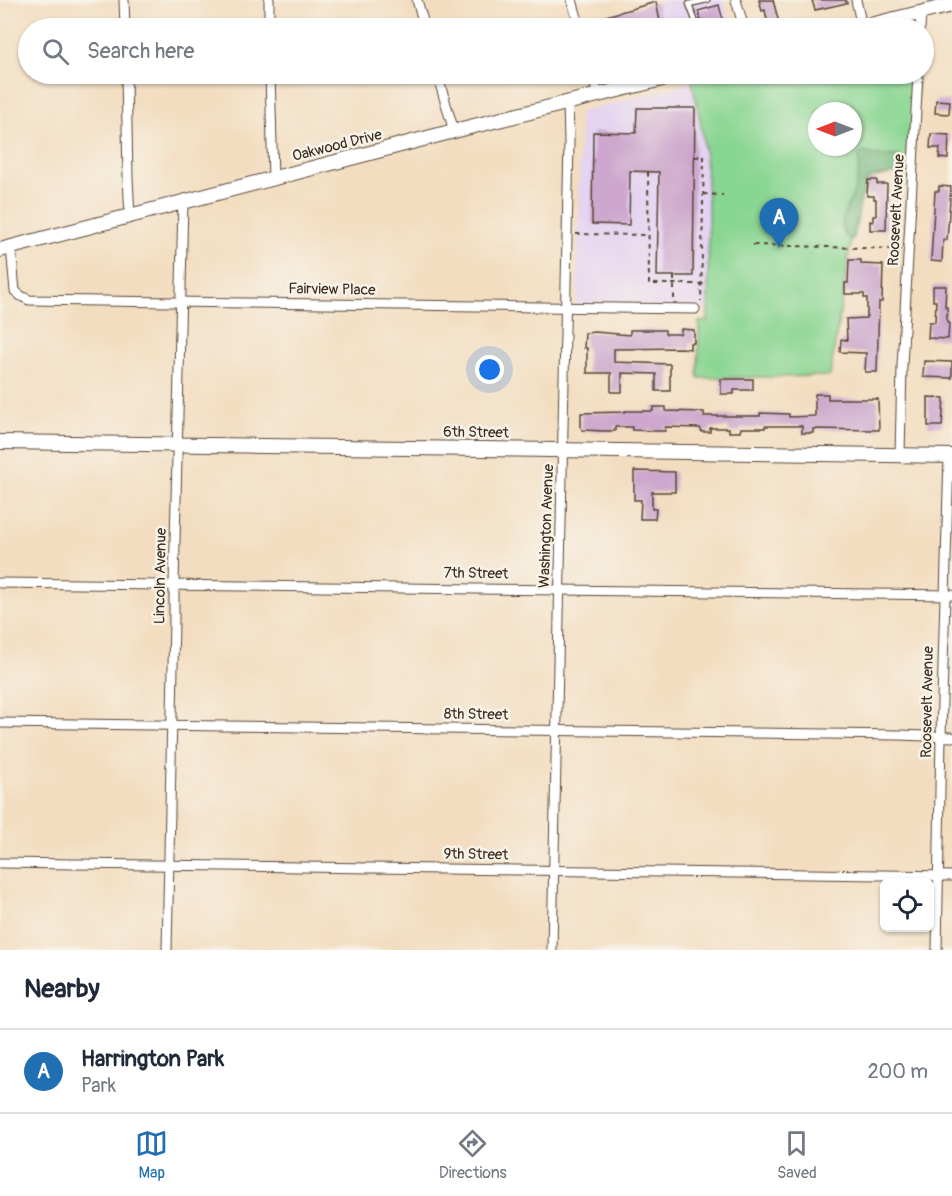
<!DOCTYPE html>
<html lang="en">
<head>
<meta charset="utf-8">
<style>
  :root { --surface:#fff; --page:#f2f2f3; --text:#1f2937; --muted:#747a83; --line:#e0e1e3; --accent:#1f6fb2 }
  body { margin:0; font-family:Pangolin,sans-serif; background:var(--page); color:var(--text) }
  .controls { position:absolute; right:18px; bottom:18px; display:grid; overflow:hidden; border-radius:9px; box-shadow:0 2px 4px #0004 }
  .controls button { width:54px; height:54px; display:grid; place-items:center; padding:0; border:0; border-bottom:2px solid var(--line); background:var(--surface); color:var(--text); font:30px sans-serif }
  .compass { position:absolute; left:808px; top:102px; width:54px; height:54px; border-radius:50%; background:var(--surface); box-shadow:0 2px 4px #0004; rotate:270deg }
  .you { position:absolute; left:490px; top:370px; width:21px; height:21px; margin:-15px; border:4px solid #fff; border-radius:50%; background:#1a73e8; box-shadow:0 0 0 9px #1a73e833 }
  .badge { display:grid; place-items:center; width:39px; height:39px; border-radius:50%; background:var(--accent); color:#fff; font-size:20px; font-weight:700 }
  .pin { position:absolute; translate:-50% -50px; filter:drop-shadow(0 2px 3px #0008) }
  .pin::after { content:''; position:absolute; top:32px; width:21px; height:18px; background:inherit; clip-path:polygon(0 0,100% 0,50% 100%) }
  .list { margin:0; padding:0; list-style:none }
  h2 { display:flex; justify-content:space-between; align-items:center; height:78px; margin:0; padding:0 24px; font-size:26px }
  h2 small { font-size:20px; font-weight:400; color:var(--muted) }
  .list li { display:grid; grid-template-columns:39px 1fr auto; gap:18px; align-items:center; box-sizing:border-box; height:84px; padding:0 24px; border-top:2px solid var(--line) }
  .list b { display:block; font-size:22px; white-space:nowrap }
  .list p { margin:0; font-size:20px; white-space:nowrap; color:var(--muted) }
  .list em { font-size:20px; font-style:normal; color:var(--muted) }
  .icon { flex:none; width:33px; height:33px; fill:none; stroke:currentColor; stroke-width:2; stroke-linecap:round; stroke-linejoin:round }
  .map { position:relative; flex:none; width:952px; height:950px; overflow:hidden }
  .search { position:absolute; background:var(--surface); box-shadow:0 2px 4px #0004; left:18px; right:18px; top:18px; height:66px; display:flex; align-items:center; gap:15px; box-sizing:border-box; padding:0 21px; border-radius:33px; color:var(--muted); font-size:22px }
  .sheet { height:162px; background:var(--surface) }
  nav { display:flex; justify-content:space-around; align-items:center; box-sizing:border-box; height:84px; border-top:2px solid var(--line); background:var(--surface); font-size:16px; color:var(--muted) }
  nav a { display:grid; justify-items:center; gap:3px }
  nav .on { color:var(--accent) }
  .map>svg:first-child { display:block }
</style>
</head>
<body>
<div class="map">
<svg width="952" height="950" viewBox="0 0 952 950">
  <rect width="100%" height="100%" fill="#f7f3e8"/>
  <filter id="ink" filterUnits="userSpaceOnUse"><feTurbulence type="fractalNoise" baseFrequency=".0167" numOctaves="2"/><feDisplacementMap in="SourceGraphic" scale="12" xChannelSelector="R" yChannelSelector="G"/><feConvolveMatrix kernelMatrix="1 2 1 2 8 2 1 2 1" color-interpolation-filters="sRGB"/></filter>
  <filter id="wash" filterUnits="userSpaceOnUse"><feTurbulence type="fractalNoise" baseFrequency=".008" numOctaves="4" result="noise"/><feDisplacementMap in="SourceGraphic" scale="24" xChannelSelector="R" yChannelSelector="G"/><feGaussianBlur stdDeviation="1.35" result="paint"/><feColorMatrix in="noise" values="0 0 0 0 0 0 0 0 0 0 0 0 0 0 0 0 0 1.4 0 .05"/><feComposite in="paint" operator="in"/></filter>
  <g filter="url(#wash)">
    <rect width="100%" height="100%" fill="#f3ddc0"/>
    <g fill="#e4d3f1">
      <path d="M667,0H724L731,28H580V22Z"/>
      <path d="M592,74H680L598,95Z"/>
      <path d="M692,83L706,159L708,201V310L695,309L577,306L580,112Z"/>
    </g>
    <path fill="#89d592" stroke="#628058" stroke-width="1.5" fill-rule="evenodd" d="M696,74H918L912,166L861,176L830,376L698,378L699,322L708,321C708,242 713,161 692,83ZM817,111H853V147H817Z"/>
    <path fill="#6eb67c" stroke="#54704d" stroke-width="1.5" d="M864,152L881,156H901V164L898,172C888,176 877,175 868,180L860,204L854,238H848C833,225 851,202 855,189C858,178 859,166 859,155Z"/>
    <g id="blocks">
      <g fill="#cda7cd">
        <path d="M759,0H773L779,23L768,25L765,10L762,11Z"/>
        <path d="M812,0H846L847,3L815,10Z"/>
        <path d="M656,2L661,26L650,28H602L599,18Z"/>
        <path d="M719,5L725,28H703L698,11Z"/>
        <path d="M936,100L950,101L949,114L935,113Z"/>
        <path d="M637,108H695L693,276H657L659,172L630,171L629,225L592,224L593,132L636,133Z"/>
        <path d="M931,134L949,135L948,159L939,158L940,148H930Z"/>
        <path d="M868,180H877V184H887L886,230H870V221L873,222V216H876V199H874V196H867Z"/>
        <path d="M939,186L951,187L947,240H943L942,262L931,261L935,191H939Z"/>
        <path d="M849,260H861V264L883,265L882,302H879L877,372H865L866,353L840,352L841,339L847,340L846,319L866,318V316H867V298H864V294H845V283H848Z"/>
        <path d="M933,286H946L945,307H947V323H949L948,339L928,338L929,322H935L936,301H933Z"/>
        <path d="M681,329L694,330V343H690V349L681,348L614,349V362L670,364V391H656V374L622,373V392H611V373H587V348H584L585,333L595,332L630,335V330H665V334H681Z"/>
        <path d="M924,361L952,362V378L923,377Z"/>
        <path d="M721,379H753V390H734V394H721Z"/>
        <path d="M815,394H828V399H878L879,430L813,429V433H802V426H765V428H741L740,432H729V428H710V432H702L700,428L666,427L665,428V431H655L632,430V427H615V431H605L582,430L581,427V413L625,412V411H653V407H666V411L704,412V416H760V413L789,414V417L815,416Z"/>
        <path d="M928,397L944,398L942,426H928Z"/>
        <path d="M634,471L675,472V492H652V509H656L655,519H640L641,500H634Z"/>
      </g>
    </g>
  </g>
  <g filter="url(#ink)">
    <use href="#blocks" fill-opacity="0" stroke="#574536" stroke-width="1.5"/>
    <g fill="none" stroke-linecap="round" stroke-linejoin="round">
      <g stroke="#574536" stroke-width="7">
        <path id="lane" d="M698,28L689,4L707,0"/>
      </g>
      <g stroke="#574536" stroke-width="11">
        <g id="street">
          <path d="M124,0L125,28"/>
          <path d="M269,0V28"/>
          <path d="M417,0L425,28"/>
          <path d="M572,0L580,28"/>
          <path d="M736,0L744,28"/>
          <path d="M856,0L862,27"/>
          <path d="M920,28L921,12"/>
          <path d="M126,74L128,178L130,217"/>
          <path d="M270,74L273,179"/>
          <path d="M437,74L454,131"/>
          <path d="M592,74L598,95"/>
          <path d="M11,247L15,291L21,296L29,300L695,309"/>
          <path d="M900,455L902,366L918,74"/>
          <path d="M0,583L952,595"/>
          <path d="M0,723L899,735L952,737"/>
          <path d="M0,863L952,876"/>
          <path d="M167,950L174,620V585L183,202"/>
          <path d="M552,950L569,142L568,102"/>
          <path d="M937,950L941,737L949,456"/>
        </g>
      </g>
      <g stroke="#574536" stroke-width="16">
        <g id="secondary">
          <path d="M858,28L952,5"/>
          <path d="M0,250L454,131L682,74"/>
          <path d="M0,442L952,456"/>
        </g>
      </g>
      <g stroke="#574536" stroke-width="2" stroke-dasharray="4.5 4.5" stroke-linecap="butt">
        <path d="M695,157L704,156L701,301"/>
        <path d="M648,172L649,284H708"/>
        <path d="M703,194L723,195"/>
        <path d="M576,234L648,235"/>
        <path d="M753,245L901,249"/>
        <path d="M674,299V276"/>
      </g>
      <use href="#lane" stroke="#fff" stroke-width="4.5"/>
      <use href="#street" stroke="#fff" stroke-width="9"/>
      <use href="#secondary" stroke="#fff" stroke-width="14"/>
    </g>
  </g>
  <g text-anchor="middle" stroke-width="5" stroke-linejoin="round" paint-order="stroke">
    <g font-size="15" fill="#3b2a1e" stroke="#f7f3e8">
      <text transform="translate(337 145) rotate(-14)" y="5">Oakwood Drive</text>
      <text transform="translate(896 210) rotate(-87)" y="5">Roosevelt Avenue</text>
      <text transform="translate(332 289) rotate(1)" y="5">Fairview Place</text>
      <text transform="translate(476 432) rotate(1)" y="5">6th Street</text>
      <text transform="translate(546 526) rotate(-88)" y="5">Washington Avenue</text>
      <text transform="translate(476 573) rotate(1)" y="5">7th Street</text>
      <text transform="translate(160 576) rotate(-89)" y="5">Lincoln Avenue</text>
      <text transform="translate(927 702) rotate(-89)" y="5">Roosevelt Avenue</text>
      <text transform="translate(476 714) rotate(1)" y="5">8th Street</text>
      <text transform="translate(476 854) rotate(1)" y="5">9th Street</text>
    </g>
  </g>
</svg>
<div class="controls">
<button><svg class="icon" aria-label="locate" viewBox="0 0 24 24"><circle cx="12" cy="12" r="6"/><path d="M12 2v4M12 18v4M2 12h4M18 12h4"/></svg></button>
</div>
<svg class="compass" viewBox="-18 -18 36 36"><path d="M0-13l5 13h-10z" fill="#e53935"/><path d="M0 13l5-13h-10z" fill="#747a83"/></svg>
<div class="you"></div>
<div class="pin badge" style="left:779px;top:248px">A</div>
<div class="search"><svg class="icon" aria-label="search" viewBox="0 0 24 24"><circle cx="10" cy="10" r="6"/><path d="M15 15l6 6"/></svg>Search here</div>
</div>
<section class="sheet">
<h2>Nearby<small></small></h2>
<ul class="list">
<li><span class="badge">A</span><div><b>Harrington Park</b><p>Park</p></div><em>200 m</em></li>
</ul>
</section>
<nav>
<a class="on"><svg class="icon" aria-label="map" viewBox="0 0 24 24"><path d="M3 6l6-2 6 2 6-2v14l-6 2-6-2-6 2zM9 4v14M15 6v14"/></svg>Map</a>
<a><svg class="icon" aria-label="directions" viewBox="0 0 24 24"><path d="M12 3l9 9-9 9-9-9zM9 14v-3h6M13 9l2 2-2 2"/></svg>Directions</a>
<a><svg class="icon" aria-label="saved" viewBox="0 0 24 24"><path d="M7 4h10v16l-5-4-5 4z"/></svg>Saved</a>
</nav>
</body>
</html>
